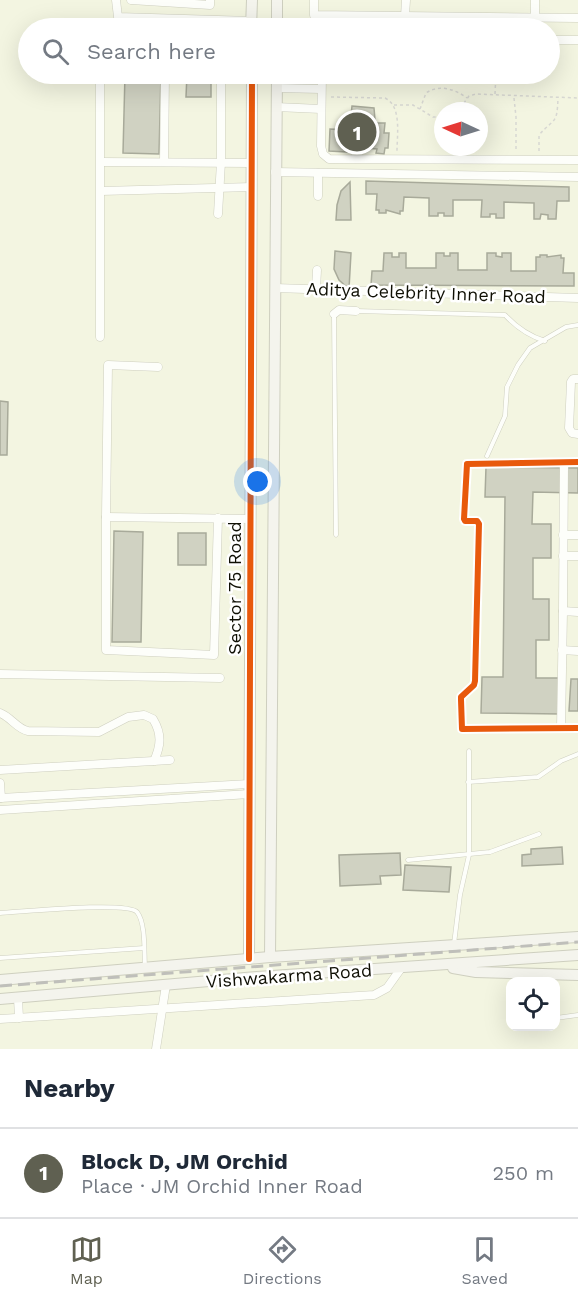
<!DOCTYPE html>
<html lang="en">
<head>
<meta charset="utf-8">
<style>
  :root { --surface:#fff; --page:#f6f6f7; --text:#1f2937; --muted:#747a83; --line:#e0e1e3; --accent:#5f6051 }
  body { margin:0; font-family:"Work Sans",sans-serif; background:var(--page); color:var(--text) }
  .controls { position:absolute; right:18px; bottom:18px; display:grid; overflow:hidden; border-radius:12px; box-shadow:0 6px 24px #0002 }
  .controls button { width:54px; height:54px; display:grid; place-items:center; padding:0; border:0; border-bottom:2px solid var(--line); background:var(--surface); color:var(--text); font:30px sans-serif }
  .compass { position:absolute; left:434px; top:102px; width:54px; height:54px; border-radius:50%; background:var(--surface); box-shadow:0 6px 24px #0002; rotate:274deg }
  .you { position:absolute; left:258px; top:482px; width:21px; height:21px; margin:-15px; border:4px solid #fff; border-radius:50%; background:#1a73e8; box-shadow:0 0 0 9px #1a73e833 }
  .badge { display:grid; place-items:center; width:39px; height:39px; border-radius:50%; background:var(--accent); color:#fff; font-size:20px; font-weight:700 }
  .pin { position:absolute; translate:-50% -50%; border:3px solid #fff; box-shadow:0 2px 6px #0006 }
  .list { margin:0; padding:0; list-style:none }
  h2 { display:flex; justify-content:space-between; align-items:center; height:78px; margin:0; padding:0 24px; font-size:26px }
  h2 small { font-size:20px; font-weight:400; color:var(--muted) }
  .list li { display:grid; grid-template-columns:39px 1fr auto; gap:18px; align-items:center; box-sizing:border-box; height:90px; padding:0 24px; border-top:2px solid var(--line) }
  .list b { display:block; font-size:22px; white-space:nowrap }
  .list p { margin:0; font-size:20px; white-space:nowrap; color:var(--muted) }
  .list em { font-size:20px; font-style:normal; color:var(--muted) }
  .icon { flex:none; width:33px; height:33px; fill:none; stroke:currentColor; stroke-width:2; stroke-linecap:round; stroke-linejoin:round }
  .map { position:relative; flex:none; width:578px; height:1049px; overflow:hidden }
  .search { position:absolute; background:var(--surface); box-shadow:0 6px 24px #0002; left:18px; right:18px; top:18px; height:66px; display:flex; align-items:center; gap:15px; box-sizing:border-box; padding:0 21px; border-radius:33px; color:var(--muted); font-size:22px }
  .sheet { height:168px; background:var(--surface) }
  nav { display:flex; justify-content:space-around; align-items:center; box-sizing:border-box; height:84px; border-top:2px solid var(--line); background:var(--surface); font-size:16px; color:var(--muted) }
  nav a { display:grid; justify-items:center; gap:3px }
  nav .on { color:var(--accent) }
  .map>svg:first-child { display:block }
</style>
</head>
<body>
<div class="map">
<svg width="578" height="1049" viewBox="0 0 578 1049">
  <rect width="100%" height="100%" fill="#f3f5e1"/>
  <g fill="#d0d2c2" stroke="#a8aa9a" stroke-width="1.5">
    <path d="M125,74H161L159,154L123,153Z"/>
    <path d="M187,74H211V97H186Z"/>
    <path d="M352,106L374,108L375,120L372,128L376,129L377,123H385L384,133H389L388,148H385L384,154L376,153L377,149L366,148L367,135L358,134L357,147L347,152L329,151L330,129L353,130L354,125L350,124Z"/>
    <path d="M366,181L569,187V201H557L556,219H548V215L541,214L540,219H534V203L504,202V218H496V214H490V217H481L482,200H453V216H444V213H438V216H429V198L404,197L403,211H400V214L386,210V213H379V210H376L377,194H366Z"/>
    <path d="M350,182L351,220H336L337,205L341,191Z"/>
    <path d="M335,251L351,253L349,289L339,280L334,269Z"/>
    <path d="M384,253H392V257H399V253H406V268H436V253H444V256H450V253H458V270H487V253H496V256L502,257V253H511V271H536V257H540V255H547V257L561,255V258H564L563,273H574V286L371,285L372,271H383Z"/>
    <path d="M0,401L8,402L7,455H0Z"/>
    <path d="M486,467L578,468V493L533,492L532,524H551V558H533V599H549V640H536V678H560V714L481,713L482,677H503L505,497H485Z"/>
    <path d="M114,531L143,532L141,642H112Z"/>
    <rect x="178" y="533" width="28" height="32"/>
    <path d="M571,679H578V711H569Z"/>
    <path d="M562,847L563,864L522,866V855L531,854V849Z"/>
    <path d="M400,853L401,875L380,876L381,884L340,886L339,855Z"/>
    <path d="M405,865L451,867L449,892L403,890Z"/>
  </g>
  <g fill="none" stroke-linecap="round" stroke-linejoin="round">
    <g stroke="#cecfbf" stroke-width="5">
      <g id="lane">
        <path d="M356,311L505,315C517,328 529,336 545,341"/>
        <path d="M334,315L336,535"/>
        <path d="M487,456L505,416L507,387L518,365L530,348L566,327L578,325"/>
        <path d="M468,782L538,777L561,761L578,754"/>
        <path d="M408,860L490,852L539,834"/>
        <path d="M0,913C21,912 127,901 137,912C146,923 144,953 145,966"/>
        <path d="M454,944L460,895L469,855V751"/>
        <path d="M0,958L144,948"/>
        <path d="M556,1018L578,1015"/>
      </g>
    </g>
    <g stroke="#cecfbf" stroke-width="9">
      <g id="street">
        <path d="M116,0L118,17L251,21"/>
        <path d="M131,0L210,5V0"/>
        <path d="M314,0V15L578,18"/>
        <path d="M405,16L406,0"/>
        <path d="M535,18V0"/>
        <path d="M550,40H578"/>
        <path d="M322,74L321,146L323,154L329,159L578,160"/>
        <path d="M277,88L321,89"/>
        <path d="M276,107L321,109"/>
        <path d="M101,162L252,163"/>
        <path d="M164,162L165,74"/>
        <path d="M275,172L578,177"/>
        <path d="M101,191L252,187"/>
        <path d="M318,196V173"/>
        <path d="M218,214L221,162V74"/>
        <path d="M275,288L578,298"/>
        <path d="M316,289L317,270"/>
        <path d="M334,314L339,310L356,311"/>
        <path d="M100,337V74"/>
        <path d="M578,379H573L571,382L569,428L572,433L578,434"/>
        <path d="M578,462L467,464L464,519L465,521H477L479,524L475,681L474,685L461,697V700L462,729L578,728"/>
        <path d="M106,517L108,365L158,367"/>
        <path d="M218,518L214,655L106,650V517L251,519"/>
        <path d="M563,535H578"/>
        <path d="M563,556H578"/>
        <path d="M563,611L564,463"/>
        <path d="M562,650L578,651"/>
        <path d="M0,674L220,678"/>
        <path d="M0,713C11,717 17,729 28,731L99,732L128,717L144,715L153,719C162,734 161,745 154,761"/>
        <path d="M561,728L563,611L578,612"/>
        <path d="M0,770L170,760"/>
        <path d="M0,783L1,798"/>
        <path d="M0,798L249,784"/>
        <path d="M0,810L249,794"/>
        <path d="M18,998L19,1018"/>
        <path d="M0,1019L374,995L387,988L402,967"/>
        <path d="M156,1049L166,985"/>
      </g>
    </g>
    <g stroke="#cecfbf" stroke-width="12">
      <g id="secondary">
        <path d="M251,28L252,0"/>
        <path d="M277,28V0"/>
        <path d="M270,957L277,74"/>
        <path d="M249,959L252,74"/>
        <path d="M453,968L476,972L578,975"/>
        <path d="M0,980L270,957L578,937"/>
        <path d="M0,999L257,977L578,955"/>
      </g>
    </g>
    <g stroke="#d7d7d2" stroke-width="1.5" stroke-dasharray="3 3" stroke-linecap="butt">
      <path d="M495,94L496,74"/>
      <path d="M331,97L385,98C402,106 397,135 397,151"/>
      <path d="M514,98L516,117V152"/>
      <path d="M394,105H413L433,117H443"/>
      <path d="M420,109L426,93C439,84 455,89 467,98"/>
      <path d="M455,111L461,107L469,96L476,94L578,98"/>
      <path d="M539,151V135C555,117 557,125 558,98"/>
    </g>
    <use href="#lane" stroke="#fdfefa" stroke-width="4"/>
    <use href="#street" stroke="#fdfefa" stroke-width="8"/>
    <use href="#secondary" stroke="#f4f4ed" stroke-width="10"/>
    <path stroke="#bfbfba" stroke-width="3" stroke-dasharray="12 6" stroke-linecap="butt" d="M0,986L578,942"/>
    <g stroke="#fff" stroke-width="10">
      <g id="cycleway">
        <path d="M578,462L467,464L464,519L465,521H477L479,524L475,681L474,685L461,697V700L462,729L578,728"/>
        <path d="M249,959L252,74"/>
      </g>
    </g>
    <use href="#cycleway" stroke="#e8590c" stroke-width="6"/>
  </g>
  <g text-anchor="middle" stroke-width="5" stroke-linejoin="round" paint-order="stroke">
    <g font-size="18" fill="#0f0f04" stroke="#fff">
      <text transform="translate(426 293) rotate(2)" y="6">Aditya Celebrity Inner Road</text>
      <text transform="translate(235 588) rotate(-90)" y="6">Sector 75 Road</text>
      <text transform="translate(289 976) rotate(-4)" y="6">Vishwakarma Road</text>
    </g>
  </g>
</svg>
<div class="controls">
<button><svg class="icon" aria-label="locate" viewBox="0 0 24 24"><circle cx="12" cy="12" r="6"/><path d="M12 2v4M12 18v4M2 12h4M18 12h4"/></svg></button>
</div>
<svg class="compass" viewBox="-18 -18 36 36"><path d="M0-13l5 13h-10z" fill="#e53935"/><path d="M0 13l5-13h-10z" fill="#747a83"/></svg>
<div class="you"></div>
<div class="pin badge" style="left:357px;top:132px">1</div>
<div class="search"><svg class="icon" aria-label="search" viewBox="0 0 24 24"><circle cx="10" cy="10" r="6"/><path d="M15 15l6 6"/></svg>Search here</div>
</div>
<section class="sheet">
<h2>Nearby<small></small></h2>
<ul class="list">
<li><span class="badge">1</span><div><b>Block D, JM Orchid</b><p>Place · JM Orchid Inner Road</p></div><em>250 m</em></li>
</ul>
</section>
<nav>
<a class="on"><svg class="icon" aria-label="map" viewBox="0 0 24 24"><path d="M3 6l6-2 6 2 6-2v14l-6 2-6-2-6 2zM9 4v14M15 6v14"/></svg>Map</a>
<a><svg class="icon" aria-label="directions" viewBox="0 0 24 24"><path d="M12 3l9 9-9 9-9-9zM9 14v-3h6M13 9l2 2-2 2"/></svg>Directions</a>
<a><svg class="icon" aria-label="saved" viewBox="0 0 24 24"><path d="M7 4h10v16l-5-4-5 4z"/></svg>Saved</a>
</nav>
</body>
</html>
